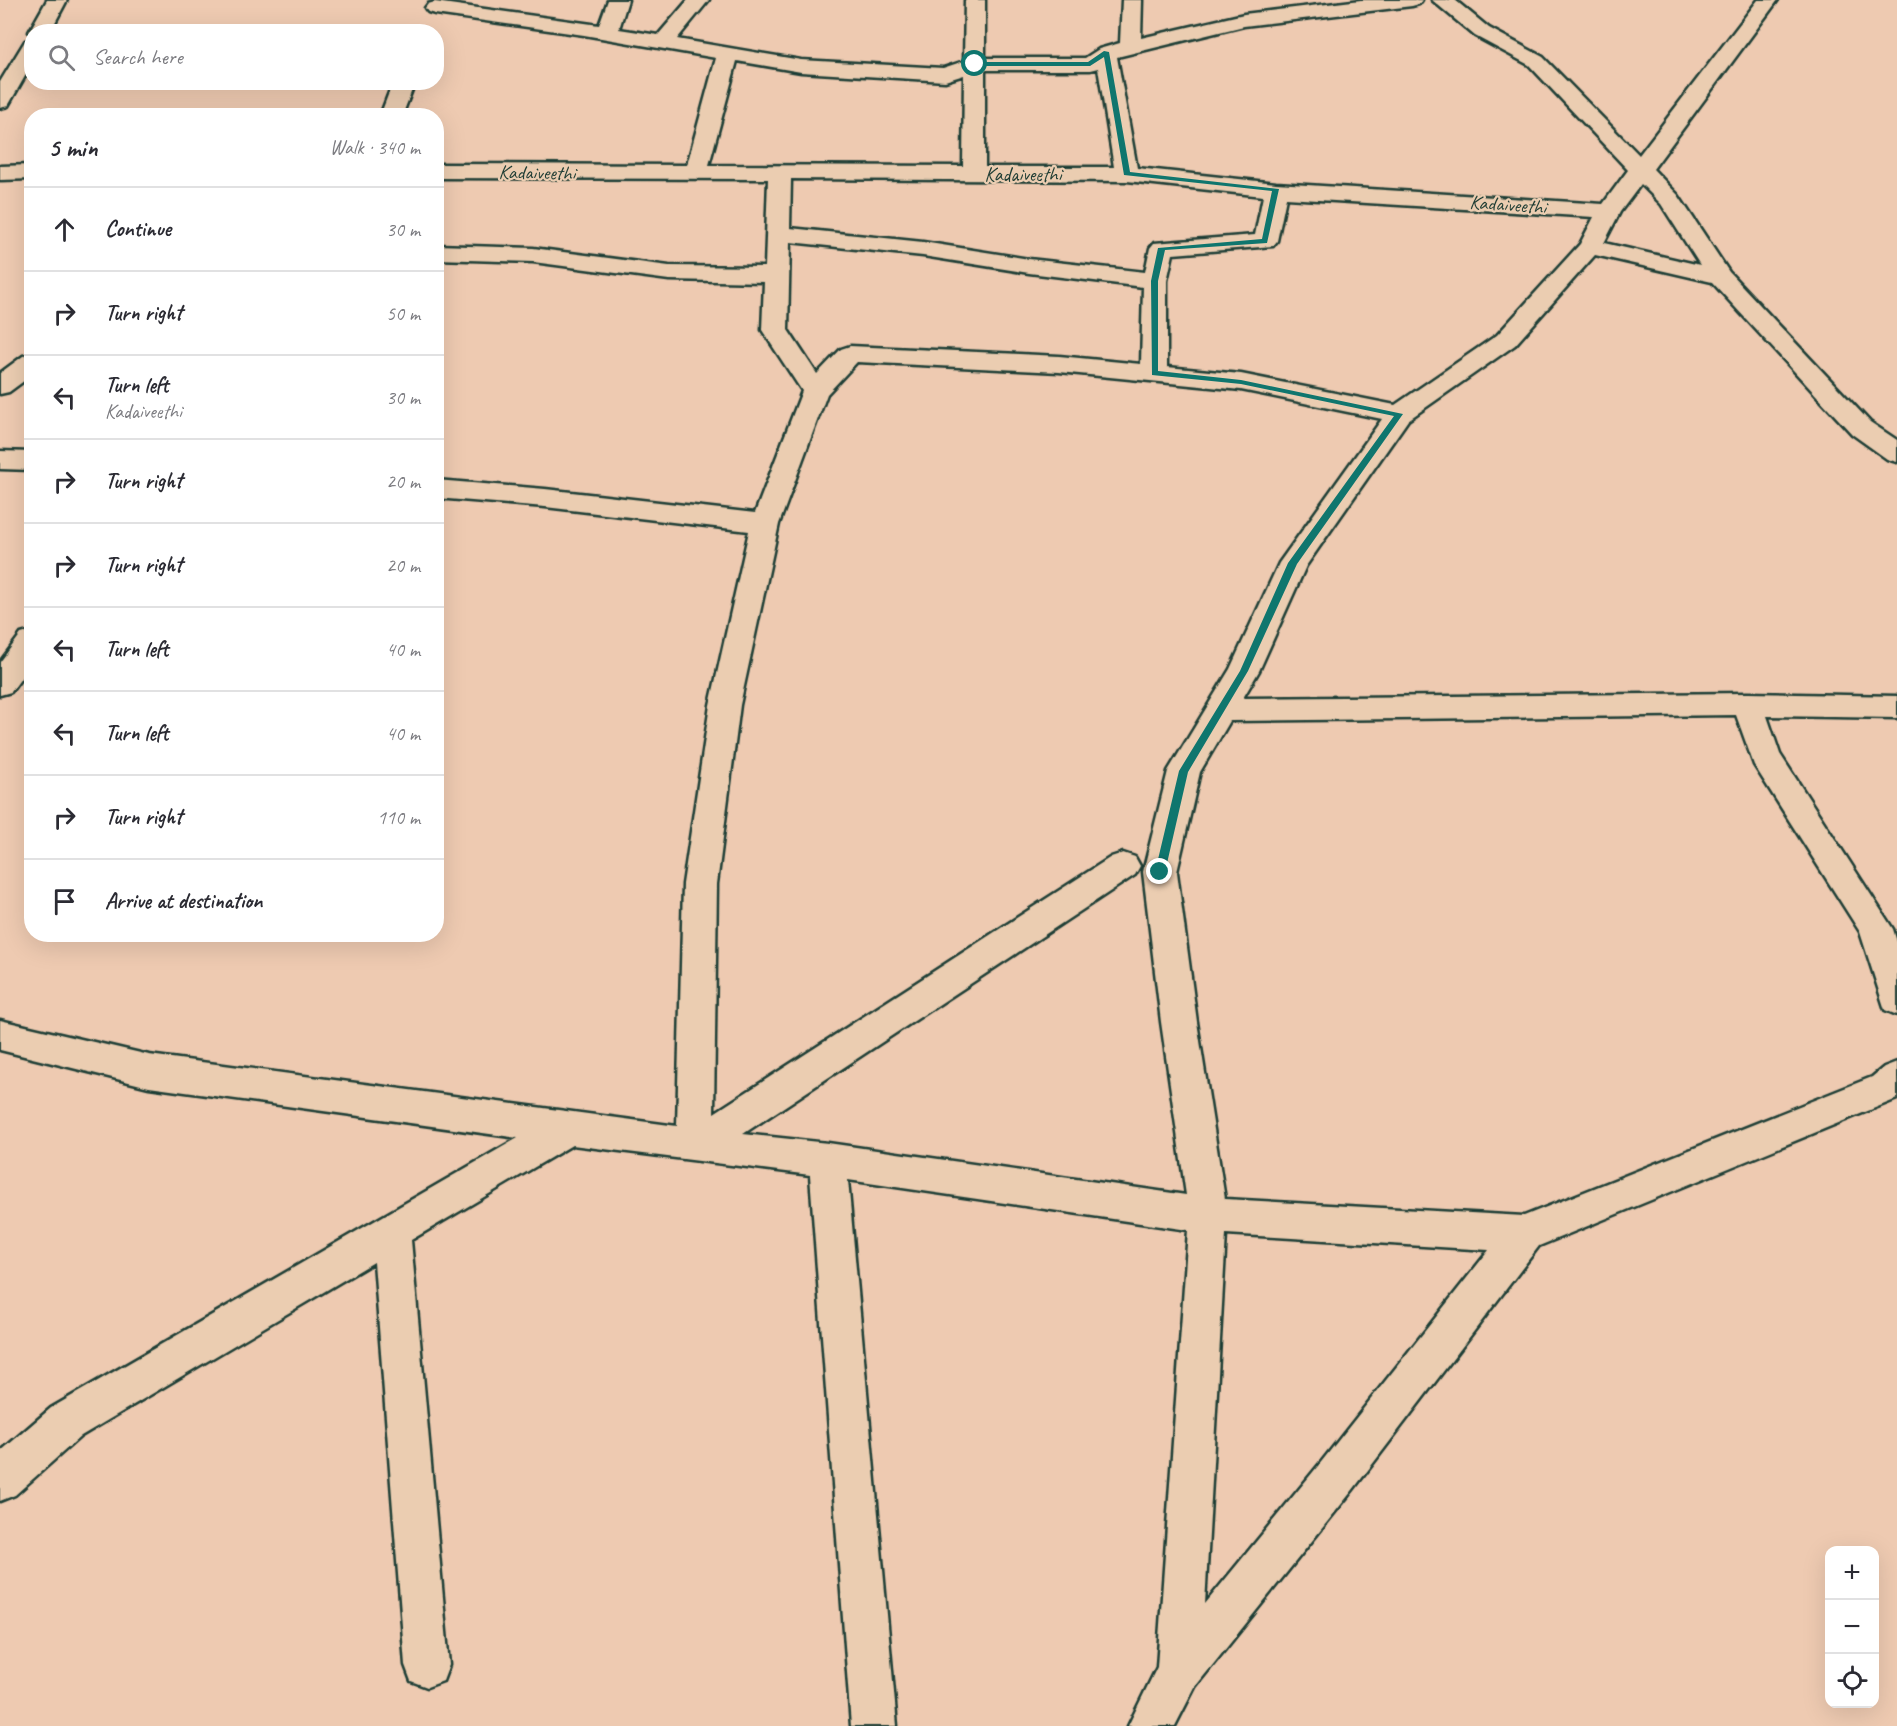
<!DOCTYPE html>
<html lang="en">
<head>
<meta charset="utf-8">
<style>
  :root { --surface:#fff; --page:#f2f2f3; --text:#2b2b33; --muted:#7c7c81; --line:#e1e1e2 }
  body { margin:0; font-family:Caveat,sans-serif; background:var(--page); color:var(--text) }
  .controls { position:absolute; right:18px; bottom:18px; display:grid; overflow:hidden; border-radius:12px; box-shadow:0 6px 24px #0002 }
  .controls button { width:54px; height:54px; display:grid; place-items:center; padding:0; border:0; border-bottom:2px solid var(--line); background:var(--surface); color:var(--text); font:30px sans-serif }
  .stop { position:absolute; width:18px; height:18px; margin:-14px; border:4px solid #0f766e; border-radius:50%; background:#fff }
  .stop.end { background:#0f766e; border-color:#fff; box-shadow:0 2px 6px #0008 }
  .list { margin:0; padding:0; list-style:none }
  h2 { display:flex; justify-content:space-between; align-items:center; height:78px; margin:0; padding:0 24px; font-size:26px }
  h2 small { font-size:20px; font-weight:400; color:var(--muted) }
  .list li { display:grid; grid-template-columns:39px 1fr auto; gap:18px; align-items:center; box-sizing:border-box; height:84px; padding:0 24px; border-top:2px solid var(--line) }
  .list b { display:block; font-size:22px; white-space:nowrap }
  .list p { margin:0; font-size:20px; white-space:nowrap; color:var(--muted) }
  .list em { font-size:20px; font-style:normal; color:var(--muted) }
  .icon { flex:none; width:33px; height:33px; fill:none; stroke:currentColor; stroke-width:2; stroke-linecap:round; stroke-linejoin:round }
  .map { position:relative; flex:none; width:1897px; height:1726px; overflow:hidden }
  .search { position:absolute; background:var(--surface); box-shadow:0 6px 24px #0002; left:24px; top:24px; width:420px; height:66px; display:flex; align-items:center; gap:15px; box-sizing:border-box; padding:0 21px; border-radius:24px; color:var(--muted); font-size:22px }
  .panel { position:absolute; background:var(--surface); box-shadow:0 6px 24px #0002; left:24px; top:108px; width:420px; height:834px; border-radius:24px }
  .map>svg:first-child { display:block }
</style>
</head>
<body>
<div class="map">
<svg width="1897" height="1726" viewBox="0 0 1897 1726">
  <rect width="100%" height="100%" fill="#eecab1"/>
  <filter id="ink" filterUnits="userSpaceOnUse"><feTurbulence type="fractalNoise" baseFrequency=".0167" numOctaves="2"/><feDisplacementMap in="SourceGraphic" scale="12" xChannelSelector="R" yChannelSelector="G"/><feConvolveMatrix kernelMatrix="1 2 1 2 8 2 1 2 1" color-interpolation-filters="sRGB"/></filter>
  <g filter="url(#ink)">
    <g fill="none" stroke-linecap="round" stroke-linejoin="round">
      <g stroke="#1f3d34" stroke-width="5">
        <g id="minor">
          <path d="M47,0H67L50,32H32V36L29,32Z"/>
          <path d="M608,0H628L619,29L658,35L688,0H709L677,39L801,60L943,68L964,61L965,0H985V58H1085L1099,49L1120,43L1122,0H1142L1141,38L1244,14L1361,0H1422L1419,4L1412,6L1244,26L1117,57L1137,168L1276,183L1603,204L1628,170L1529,65L1475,36L1432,0H1455L1489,28L1543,57L1639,155L1758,0H1778L1653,169L1678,195L1729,272L1870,422L1897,440V462L1887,459L1852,434L1712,282L1595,255L1515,345L1408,420L1306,566L1259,671L1243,698L1748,693L1897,696V718L1767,716L1780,754L1893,929L1897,942V1015L1885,1010L1860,932L1754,765L1736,715L1230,721L1200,772L1177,872L1197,1022L1225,1199L1524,1216L1872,1077L1884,1067L1897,1062V1099L1539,1246L1352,1491L1195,1687L1175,1726H1128L1157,1667L1188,1230L848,1180L897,1726H851L810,1175L572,1145L411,1240L449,1665L443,1681L427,1687L411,1681L405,1665L374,1262L81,1436L15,1495L0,1501V1452L51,1408L518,1138L149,1087L0,1050V1020L149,1055L677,1126L683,884L710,705L749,531L545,507L436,498V480L545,489L755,513L802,391L762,330L764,282L669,280L533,262L436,259V245L533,248L669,266L765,267L768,179L436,178V164L687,165L716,58L584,35L435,14L428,12L425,8L428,4L435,2L599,25ZM737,61L801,72L945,81L964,75L963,166L709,165ZM1098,68L1114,167H985V70H1090ZM791,179L1127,181L1263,196L1255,235L1154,243L1150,248L1145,272L1029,259L923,242L790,228ZM1641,184L1661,204L1700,265L1604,243L1620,212ZM1286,198L1594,217L1580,244L1497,335L1395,405L1241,374L1167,367V281L1173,254L1273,246L1277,241ZM790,242L923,256L1029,273L1143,287L1141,364L1059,356L850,346L841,349L817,374L788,330ZM857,362L1059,372L1241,390L1382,419L1279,563L1230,669L1168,771L1143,872L1161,1022L1186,1195L828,1143L743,1134L1135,875L1140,866L1135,857L1123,853L1111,857L714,1113L717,884L740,705L779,524L827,394ZM1226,1234L1489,1250L1322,1461L1205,1604Z"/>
          <path d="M32,39V64L8,106L0,108V82L25,41Z"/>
          <path d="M393,82H415L402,116H380Z"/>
          <path d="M32,165V179L0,180V166Z"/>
          <path d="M32,354V375L9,392L0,394V373L23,356Z"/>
          <path d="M0,451L32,452V470L0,469Z"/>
          <path d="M32,631V663L11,692L0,695V662L21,634Z"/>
        </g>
      </g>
      <use href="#minor" fill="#ebcdb1" fill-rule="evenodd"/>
    </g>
  </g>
  <path fill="#0f766e" d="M1104,51L1109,52L1130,172L1279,189L1267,243L1165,250L1158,281V371L1241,380L1403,414L1297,564L1248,671L1188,772L1165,872L1160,876L1155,872L1179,771L1240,671L1288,563L1394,416L1241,384L1152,375L1151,281L1158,248L1262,239L1272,191L1124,175L1104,57L1090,66H975L972,64L975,62H1088Z"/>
  <g text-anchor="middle" stroke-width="4.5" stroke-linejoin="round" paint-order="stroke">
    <g font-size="20" fill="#1f3d34" stroke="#ebcdb1">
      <text transform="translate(537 172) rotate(1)" y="7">Kadaiveethi</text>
      <text x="1023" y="181">Kadaiveethi</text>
      <text transform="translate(1508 204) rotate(4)" y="7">Kadaiveethi</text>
    </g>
  </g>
</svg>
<div class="controls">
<button>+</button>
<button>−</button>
<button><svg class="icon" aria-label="locate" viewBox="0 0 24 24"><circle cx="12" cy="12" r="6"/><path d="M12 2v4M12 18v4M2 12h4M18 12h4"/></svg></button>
</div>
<div class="stop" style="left:975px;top:64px"></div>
<div class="stop end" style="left:1160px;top:872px"></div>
<div class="search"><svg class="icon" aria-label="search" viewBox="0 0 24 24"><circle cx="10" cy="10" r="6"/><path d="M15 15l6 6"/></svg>Search here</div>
<section class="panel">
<h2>5 min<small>Walk · 340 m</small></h2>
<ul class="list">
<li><svg class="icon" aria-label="ahead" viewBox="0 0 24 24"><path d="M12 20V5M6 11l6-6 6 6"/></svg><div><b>Continue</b></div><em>30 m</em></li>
<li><svg class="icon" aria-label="right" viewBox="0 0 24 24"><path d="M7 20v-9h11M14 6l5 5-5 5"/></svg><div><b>Turn right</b></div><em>50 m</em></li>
<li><svg class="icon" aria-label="left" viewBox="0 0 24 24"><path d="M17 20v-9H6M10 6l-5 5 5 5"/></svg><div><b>Turn left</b><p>Kadaiveethi</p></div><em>30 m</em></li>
<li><svg class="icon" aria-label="right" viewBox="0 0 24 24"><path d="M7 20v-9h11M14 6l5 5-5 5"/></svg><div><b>Turn right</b></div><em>20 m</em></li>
<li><svg class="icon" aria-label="right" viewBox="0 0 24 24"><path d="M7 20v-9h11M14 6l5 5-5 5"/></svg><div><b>Turn right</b></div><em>20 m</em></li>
<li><svg class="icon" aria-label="left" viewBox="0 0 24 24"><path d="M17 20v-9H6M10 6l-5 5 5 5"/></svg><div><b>Turn left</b></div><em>40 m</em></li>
<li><svg class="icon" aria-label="left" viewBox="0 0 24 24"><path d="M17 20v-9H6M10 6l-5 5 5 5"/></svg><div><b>Turn left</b></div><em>40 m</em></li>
<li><svg class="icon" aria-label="right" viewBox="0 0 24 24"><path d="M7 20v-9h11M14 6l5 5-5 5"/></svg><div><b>Turn right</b></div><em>110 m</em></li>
<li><svg class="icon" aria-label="arrive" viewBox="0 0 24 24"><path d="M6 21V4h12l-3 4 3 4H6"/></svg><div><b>Arrive at destination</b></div></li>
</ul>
</section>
</div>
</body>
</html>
